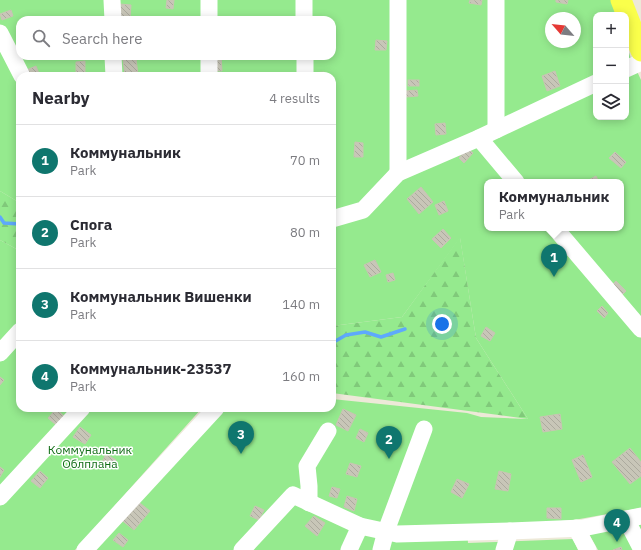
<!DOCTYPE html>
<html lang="en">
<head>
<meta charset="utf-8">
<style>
  :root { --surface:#fff; --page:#f7f7f7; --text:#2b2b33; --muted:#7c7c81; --line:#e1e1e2; --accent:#0f766e }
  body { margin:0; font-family:"IBM Plex Sans",sans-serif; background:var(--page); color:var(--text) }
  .controls { position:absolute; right:12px; top:12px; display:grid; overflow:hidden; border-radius:8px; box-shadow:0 2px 10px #0003 }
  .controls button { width:36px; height:36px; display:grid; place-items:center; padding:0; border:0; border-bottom:1px solid var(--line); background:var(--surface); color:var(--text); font:20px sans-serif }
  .compass { position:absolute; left:545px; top:12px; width:36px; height:36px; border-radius:50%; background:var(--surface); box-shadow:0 2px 10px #0003; rotate:298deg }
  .you { position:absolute; left:442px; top:324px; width:14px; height:14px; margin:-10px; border:3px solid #fff; border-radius:50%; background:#1a73e8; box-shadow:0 0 0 6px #1a73e833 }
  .badge { display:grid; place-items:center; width:26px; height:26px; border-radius:50%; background:var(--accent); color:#fff; font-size:13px; font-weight:700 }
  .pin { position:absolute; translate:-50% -33px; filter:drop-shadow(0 1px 2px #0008) }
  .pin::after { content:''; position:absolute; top:21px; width:14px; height:12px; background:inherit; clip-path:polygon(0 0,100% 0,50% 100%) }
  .popup { position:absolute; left:484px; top:179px; width:140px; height:52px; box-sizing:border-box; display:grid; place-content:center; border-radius:8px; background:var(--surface); filter:drop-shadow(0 1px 3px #0005); font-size:13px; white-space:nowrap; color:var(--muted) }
  .popup b { font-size:15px; color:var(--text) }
  .popup::after { content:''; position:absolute; left:50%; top:100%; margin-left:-8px; border:8px solid transparent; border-top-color:var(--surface) }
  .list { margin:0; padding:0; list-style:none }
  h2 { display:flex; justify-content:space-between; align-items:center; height:52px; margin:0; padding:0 16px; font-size:17px }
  h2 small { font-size:13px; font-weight:400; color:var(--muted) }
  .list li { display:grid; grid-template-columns:26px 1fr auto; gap:12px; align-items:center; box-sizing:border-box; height:72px; padding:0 16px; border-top:1px solid var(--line) }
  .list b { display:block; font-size:15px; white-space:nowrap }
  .list p { margin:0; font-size:13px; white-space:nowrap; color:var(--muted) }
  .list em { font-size:13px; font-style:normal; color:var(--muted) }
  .icon { flex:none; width:22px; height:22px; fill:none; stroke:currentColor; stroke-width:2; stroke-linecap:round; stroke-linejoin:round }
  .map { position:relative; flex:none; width:641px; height:550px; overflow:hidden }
  .search { position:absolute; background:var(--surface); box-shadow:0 2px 10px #0003; left:16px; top:16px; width:320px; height:44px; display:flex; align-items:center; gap:10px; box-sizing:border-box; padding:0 14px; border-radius:12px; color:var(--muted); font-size:15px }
  .panel { position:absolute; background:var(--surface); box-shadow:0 2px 10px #0003; left:16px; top:72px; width:320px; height:340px; border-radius:12px }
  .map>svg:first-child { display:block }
</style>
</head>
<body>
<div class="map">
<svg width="641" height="550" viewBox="0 0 641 550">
  <defs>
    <pattern id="forest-firs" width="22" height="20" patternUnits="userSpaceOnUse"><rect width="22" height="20" fill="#95ea8e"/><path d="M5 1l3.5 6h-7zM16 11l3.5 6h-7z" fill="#80c97a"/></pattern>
    <pattern id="building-back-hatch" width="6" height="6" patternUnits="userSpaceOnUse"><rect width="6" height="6" fill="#c8c6b8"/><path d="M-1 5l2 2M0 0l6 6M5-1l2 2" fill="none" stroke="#acaa9e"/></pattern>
  </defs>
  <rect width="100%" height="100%" fill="#ede9d8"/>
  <g fill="#95ea8e" fill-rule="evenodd">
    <path d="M0,0H614L618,15H596V117H626V43L630,56L641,80V508L574,520L467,528L468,543L573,539L578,550H92L219,408H332V399L467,413L481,417L528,419L476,338L460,238L402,317L332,326V76H20V203L0,191ZM551,18H575V42H551ZM20,20H332V56H20ZM487,182H621V228H487Z"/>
    <path d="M0,240L20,251V408H202L75,550H0Z"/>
    <path d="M641,524V550H598L589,534Z"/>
  </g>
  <g fill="url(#forest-firs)">
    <path d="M0,191L20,203V251L0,240Z"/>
    <path d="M460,237L476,338L528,419L332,393V326L402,317Z"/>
  </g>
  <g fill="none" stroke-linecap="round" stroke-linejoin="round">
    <g stroke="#5ea9fc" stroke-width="3.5">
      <path d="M0,217L4,223L20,224"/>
      <path d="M332,343L346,335L365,332L381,337L405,329"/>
    </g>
  </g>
  <g fill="url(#building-back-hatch)" stroke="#c8c6b2">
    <path d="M167,0H174L173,9L166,8Z"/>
    <path d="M470,0H482L481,5L469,3Z"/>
    <path d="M556,0H568L567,4L556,2Z"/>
    <path d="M120,4L131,5L130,18H119Z"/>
    <path d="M11,10L13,16L2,20L0,14Z"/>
    <path d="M376,40L387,41L386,50H375Z"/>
    <path d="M214,56H221L222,71H215Z"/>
    <path d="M136,58L138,75L125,76L123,59Z"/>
    <path d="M85,61V73L76,74V62Z"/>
    <path d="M36,66L40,76H26L24,71Z"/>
    <path d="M555,71L560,86L547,91L542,76Z"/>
    <path d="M324,72V76H313V73Z"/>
    <rect x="408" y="80" width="11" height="6"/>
    <path d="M417,90L418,96L406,97L405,91Z"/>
    <path d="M445,123L446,134L436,135L435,124Z"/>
    <path d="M355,142L363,143V157H354Z"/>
    <path d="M467,148L473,153L464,163L459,158Z"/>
    <rect x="17" y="150" width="3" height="12"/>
    <path d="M615,152L626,162L621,168L609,158Z"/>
    <path d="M596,176L599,182H588L587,181Z"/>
    <path d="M421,187L433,202L419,214L407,199Z"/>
    <path d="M444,201L448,211L439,215L435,205Z"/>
    <path d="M443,229L451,238L441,248L432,239Z"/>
    <path d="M375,260L381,272L370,277L364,265Z"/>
    <path d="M393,273L395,280L388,282L386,275Z"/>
    <path d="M616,281L626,291L620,297L610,287Z"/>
    <path d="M602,306L608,313L604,318L597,311Z"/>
    <path d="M486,327L495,333L490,341L481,336Z"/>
    <path d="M0,377L4,380L0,385Z"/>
    <path d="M56,409L64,416L56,425L48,418Z"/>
    <path d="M343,409L356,415L348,431L336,425Z"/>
    <path d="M560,414L562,429L543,432L540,417Z"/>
    <path d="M80,427L91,435L85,444L73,437Z"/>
    <path d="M360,429L368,433L364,442L356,438Z"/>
    <path d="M630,448L641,462V476L630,484L612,462Z"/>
    <path d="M106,454L116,460L112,468L102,462Z"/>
    <path d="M583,455L592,477L581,482L572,460Z"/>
    <path d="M350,463L361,466L357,477L346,474Z"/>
    <path d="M0,467L4,470L0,477Z"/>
    <path d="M40,471L48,478L40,488L31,481Z"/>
    <path d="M499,471L511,474L508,491L495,489Z"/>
    <path d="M457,479L469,484L462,498L451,492Z"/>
    <path d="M332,487L340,489L337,498L329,496Z"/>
    <path d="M347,496L357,499L354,511L344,507Z"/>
    <path d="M136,500L150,511L134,530L120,519Z"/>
    <path d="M255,506L264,510L259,520L250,516Z"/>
    <path d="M547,508H561V519L547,518Z"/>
    <path d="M314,516L325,523L317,536L305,526Z"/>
    <path d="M119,533L128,540L123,547L113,540Z"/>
    <path d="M621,547L622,550H613Z"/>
  </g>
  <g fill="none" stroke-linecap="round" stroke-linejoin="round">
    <g stroke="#fff" stroke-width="17">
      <path d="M112,0L113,20"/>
      <path d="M304,0V20"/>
      <path d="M398,0V173"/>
      <path d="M209,20V0"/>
      <path d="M0,33L22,76"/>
      <path d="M113,56L114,76"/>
      <path d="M305,56V76"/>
      <path d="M626,69L641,62"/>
      <path d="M209,76V56"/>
      <path d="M496,130V0"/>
      <path d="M479,138L516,182"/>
      <path d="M332,219L363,210L398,173L479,138L596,83"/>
      <path d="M555,228L641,329"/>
      <path d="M0,353L20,331"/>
      <path d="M0,497L82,408"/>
      <path d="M309,503V486L307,466L328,431"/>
      <path d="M626,519L641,548"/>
      <path d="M576,528L588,550"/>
      <path d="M85,550L216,408"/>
      <path d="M242,550L293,495L360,526L397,534L510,531L583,528L641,516"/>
      <path d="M349,550L360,526"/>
      <path d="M381,550L386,531L424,429"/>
      <path d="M504,550L510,531"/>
    </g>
    <path stroke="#faff4b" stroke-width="21" d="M621,0L641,51"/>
  </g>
  <g text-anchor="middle" stroke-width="3" stroke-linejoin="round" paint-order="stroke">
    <g font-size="12" fill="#116d16" stroke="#fff">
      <text x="90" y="454">Коммунальник<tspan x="90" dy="14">Облплана</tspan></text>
    </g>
  </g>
</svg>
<div class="controls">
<button>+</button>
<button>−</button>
<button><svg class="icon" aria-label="layers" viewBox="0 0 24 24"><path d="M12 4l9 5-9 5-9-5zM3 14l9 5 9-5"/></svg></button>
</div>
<svg class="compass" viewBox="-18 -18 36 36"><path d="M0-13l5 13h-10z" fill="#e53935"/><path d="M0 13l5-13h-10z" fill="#7c7c81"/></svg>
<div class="you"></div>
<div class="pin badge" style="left:554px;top:277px">1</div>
<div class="popup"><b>Коммунальник</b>Park</div>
<div class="pin badge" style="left:389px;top:459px">2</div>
<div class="pin badge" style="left:241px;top:454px">3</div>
<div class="pin badge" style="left:617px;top:542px">4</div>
<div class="search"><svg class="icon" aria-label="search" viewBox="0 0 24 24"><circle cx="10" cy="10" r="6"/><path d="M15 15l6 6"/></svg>Search here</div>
<section class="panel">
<h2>Nearby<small>4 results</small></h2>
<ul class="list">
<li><span class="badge">1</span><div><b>Коммунальник</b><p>Park</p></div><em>70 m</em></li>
<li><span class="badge">2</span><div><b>Спога</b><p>Park</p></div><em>80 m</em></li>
<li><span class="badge">3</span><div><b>Коммунальник Вишенки</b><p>Park</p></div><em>140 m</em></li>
<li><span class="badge">4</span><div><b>Коммунальник-23537</b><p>Park</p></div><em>160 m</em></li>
</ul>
</section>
</div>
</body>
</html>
